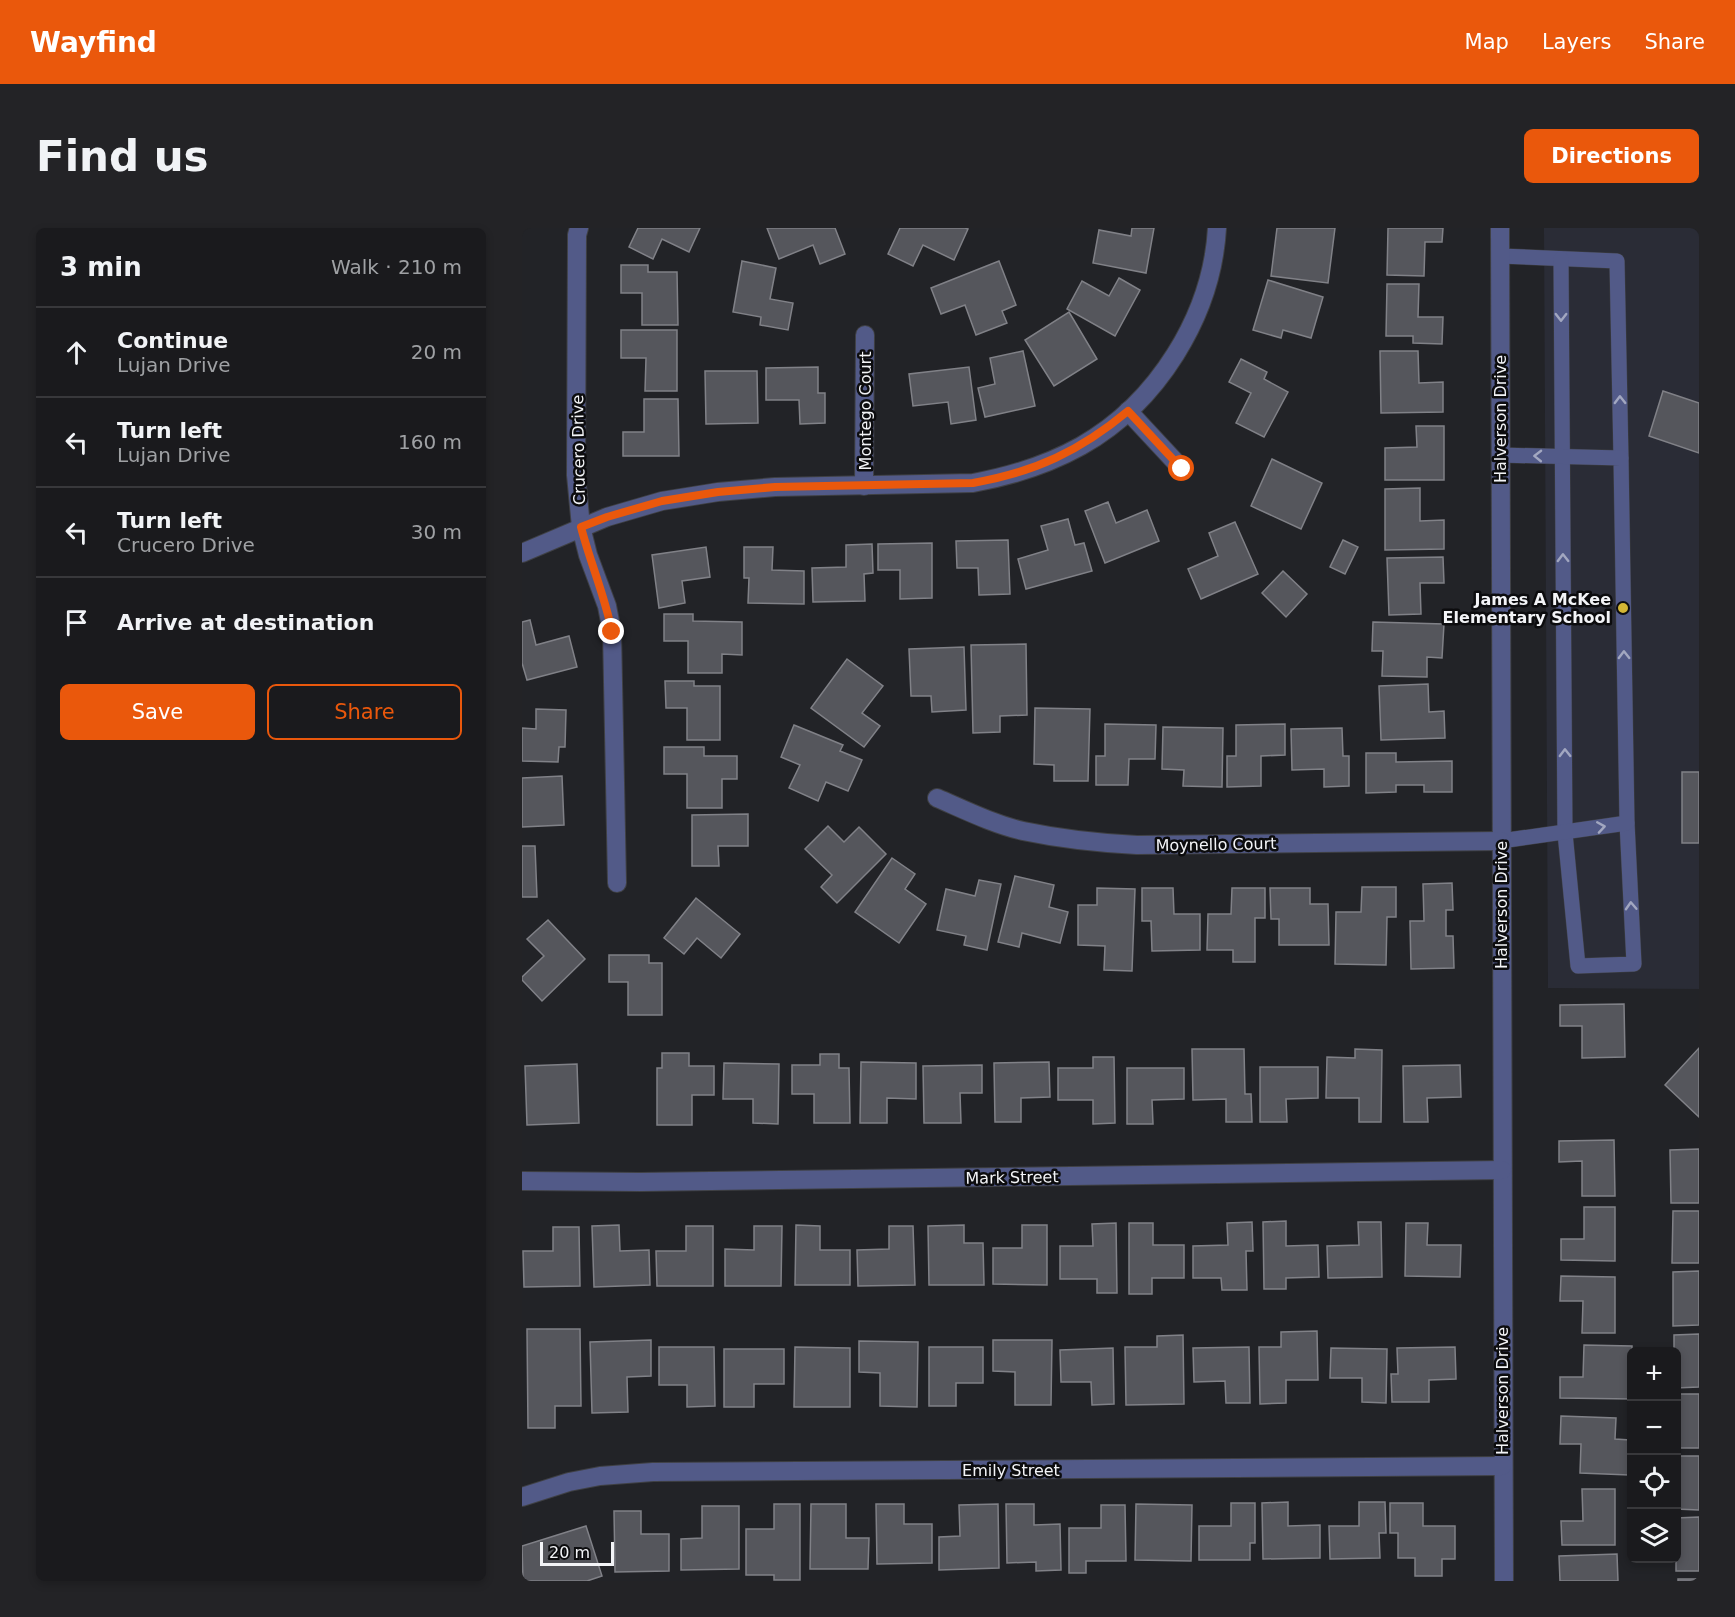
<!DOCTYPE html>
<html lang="en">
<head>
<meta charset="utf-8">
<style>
  :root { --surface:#1a1a1d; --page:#232326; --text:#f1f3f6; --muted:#9fa1a4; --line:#38383b; --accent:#ea580c }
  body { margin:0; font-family:"DejaVu Sans",sans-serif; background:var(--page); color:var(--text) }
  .controls { position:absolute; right:18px; bottom:18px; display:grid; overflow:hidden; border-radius:9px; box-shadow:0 3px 9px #0003 }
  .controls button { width:54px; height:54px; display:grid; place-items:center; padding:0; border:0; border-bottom:2px solid var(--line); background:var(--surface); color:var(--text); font:30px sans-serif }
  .scale { position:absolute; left:18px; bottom:15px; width:74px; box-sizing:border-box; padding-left:6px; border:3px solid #f3f4f7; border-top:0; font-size:16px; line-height:21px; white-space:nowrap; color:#f3f4f7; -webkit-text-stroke:4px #0c0c0e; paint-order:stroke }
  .stop { position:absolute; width:18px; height:18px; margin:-14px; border:4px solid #ea580c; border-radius:50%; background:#fff }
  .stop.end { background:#ea580c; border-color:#fff; box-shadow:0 2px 6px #0008 }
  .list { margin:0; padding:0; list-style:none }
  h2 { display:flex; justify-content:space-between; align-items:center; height:78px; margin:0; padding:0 24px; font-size:26px }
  h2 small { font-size:20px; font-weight:400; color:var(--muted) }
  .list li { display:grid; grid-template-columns:39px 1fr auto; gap:18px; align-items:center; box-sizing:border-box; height:90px; padding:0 24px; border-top:2px solid var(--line) }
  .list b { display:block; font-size:22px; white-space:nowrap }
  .list p { margin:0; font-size:20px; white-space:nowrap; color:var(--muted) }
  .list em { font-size:20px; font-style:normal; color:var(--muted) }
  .actions { display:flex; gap:12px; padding:18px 24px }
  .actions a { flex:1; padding:14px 0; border:2px solid var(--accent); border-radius:9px; text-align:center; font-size:21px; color:var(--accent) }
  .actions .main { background:var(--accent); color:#fff }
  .icon { flex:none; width:33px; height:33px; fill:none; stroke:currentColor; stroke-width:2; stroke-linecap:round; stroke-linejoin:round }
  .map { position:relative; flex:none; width:1177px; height:1353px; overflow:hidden; border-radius:9px }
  header { display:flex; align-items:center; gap:36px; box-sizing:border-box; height:84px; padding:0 30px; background:var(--accent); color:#fff }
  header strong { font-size:28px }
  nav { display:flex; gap:33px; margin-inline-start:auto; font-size:21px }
  .intro { display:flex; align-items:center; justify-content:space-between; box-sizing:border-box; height:144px; padding:0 36px }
  h1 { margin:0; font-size:42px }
  .button { padding:15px 27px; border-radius:9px; background:var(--accent); color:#fff; font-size:21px; font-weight:700 }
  main { display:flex; gap:36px; padding:0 36px }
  aside { flex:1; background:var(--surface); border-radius:9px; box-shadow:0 3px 9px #0003 }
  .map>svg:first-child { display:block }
</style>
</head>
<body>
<header>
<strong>Wayfind</strong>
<nav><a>Map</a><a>Layers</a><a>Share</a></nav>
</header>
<div class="intro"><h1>Find us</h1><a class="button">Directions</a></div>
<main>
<aside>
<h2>3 min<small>Walk · 210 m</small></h2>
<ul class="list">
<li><svg class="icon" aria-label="ahead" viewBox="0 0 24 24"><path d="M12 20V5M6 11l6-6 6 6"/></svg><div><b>Continue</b><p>Lujan Drive</p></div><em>20 m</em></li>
<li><svg class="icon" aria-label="left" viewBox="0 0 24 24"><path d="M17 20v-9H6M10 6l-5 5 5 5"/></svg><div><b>Turn left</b><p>Lujan Drive</p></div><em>160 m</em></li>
<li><svg class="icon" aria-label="left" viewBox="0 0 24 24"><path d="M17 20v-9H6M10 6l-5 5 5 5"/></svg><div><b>Turn left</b><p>Crucero Drive</p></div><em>30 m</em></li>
<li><svg class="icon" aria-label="arrive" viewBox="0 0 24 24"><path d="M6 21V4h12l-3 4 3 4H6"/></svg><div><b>Arrive at destination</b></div></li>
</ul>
<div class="actions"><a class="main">Save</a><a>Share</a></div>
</aside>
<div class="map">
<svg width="1177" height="1353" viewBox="0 0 1177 1353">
  <rect width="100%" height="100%" fill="#222327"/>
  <path fill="#2a2c36" d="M1022,0H1177V761L1026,760Z"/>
  <g fill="#55565c" stroke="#808187" stroke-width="1.5">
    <path d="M116,0H178L167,24L140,11L131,31L107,19Z"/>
    <path d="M245,0H313L323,26L298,36L291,17L257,31Z"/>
    <path d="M378,0H443L446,1L432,32L401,17L391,38L366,26Z"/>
    <path d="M610,0H632L624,45L571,35L577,2L609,8Z"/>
    <path d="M755,0H813L806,55L749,48Z"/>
    <path d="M866,0H921L920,14H903L902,48L865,47Z"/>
    <path d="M220,33L254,40L248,71L271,75L266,102L238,97L239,89L211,84Z"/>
    <path d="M477,33L494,77L480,83L485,95L454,107L443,77L419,86L409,60Z"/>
    <path d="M99,37H126V44H155L156,97H120V65H99Z"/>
    <path d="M597,50L618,62L593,108L545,81L560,53L587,68Z"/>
    <path d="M746,52L801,69L789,110L761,102L759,110L731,102Z"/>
    <path d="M865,56H897L896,89H921L920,116L891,115V108H864Z"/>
    <path d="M547,84L575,131L532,158L503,112Z"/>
    <path d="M99,102H155V163H123L124,130H99Z"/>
    <path d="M501,123L513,178L463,189L456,160L473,156L468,130Z"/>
    <path d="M858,123H896L897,155L921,154V184L859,185Z"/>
    <path d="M719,131L745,144L742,151L766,164L742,209L714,195L729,165L707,154Z"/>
    <path d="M296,139V165H303V195L278,196L277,172H244V140Z"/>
    <path d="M447,139L454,192L429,196L426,174L391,178L387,146Z"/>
    <path d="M183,143H235L236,195L184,196Z"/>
    <path d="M1141,163L1177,175V225L1127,208Z"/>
    <path d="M122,171H156L157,228H101V204H122Z"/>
    <path d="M894,198H922V252H863V220L895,219Z"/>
    <path d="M750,231L800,255L779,301L729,278Z"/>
    <path d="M898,260V293L922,292V321L863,322V261Z"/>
    <path d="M586,274L594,295L625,282L637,313L583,335L563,283Z"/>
    <path d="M546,291L553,317L562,315L570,343L504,361L496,331L526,322L519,298Z"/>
    <path d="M713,294L736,346L679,371L666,341L696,328L687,305Z"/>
    <path d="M486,312L488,366L457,367L456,340H435L434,313Z"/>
    <path d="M821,312L836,319L823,346L808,339Z"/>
    <path d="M410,315V370L378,371V342H356V316Z"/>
    <path d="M350,316L351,345L342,346L343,373L291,374L290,340L324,339V317Z"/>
    <path d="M184,319L188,349L160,353L163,375L137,380L130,327Z"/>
    <path d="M222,319H251L250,342L282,343V376L226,375L227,350H222Z"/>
    <path d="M921,329L922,355H898L899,386L867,387L865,330Z"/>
    <path d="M761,343L785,366L764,389L740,365Z"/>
    <path d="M142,386H171V393L220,394V427L200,426V445H166V413H142Z"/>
    <path d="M8,392L14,417L47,408L55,439L5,452L0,435V394Z"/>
    <path d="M851,394L922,396L920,430L905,429V449L860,448L861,423H850Z"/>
    <path d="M504,416L505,487L478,488V504L451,505L449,417Z"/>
    <path d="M442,419L444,482L410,484L409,468H389L387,421Z"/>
    <path d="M325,431L361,458L340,485L358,498L342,519L289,480Z"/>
    <path d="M143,453H172V458H198V512H165V480H144Z"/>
    <path d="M906,456L907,484L922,483L923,510L859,512L857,458Z"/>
    <path d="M513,480L568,481L566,553H532V537L512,536Z"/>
    <path d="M14,481L44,482L43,519H37L36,534L0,533V500L14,501Z"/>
    <path d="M583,496L634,497L633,531H607L606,557H574V528H583Z"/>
    <path d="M763,496V527L739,528V558L705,559V528H714V497Z"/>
    <path d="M272,497L321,517L318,523L340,532L326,563L304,554L296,573L267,560L278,537L259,529Z"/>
    <path d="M641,499L701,500L700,559L661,558L662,542L640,541Z"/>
    <path d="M820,500L821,528H827V558L802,559V541L770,542L769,501Z"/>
    <path d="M142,519H182V528H215V551H200V580H165V546H142Z"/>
    <path d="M844,525H874V534L930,533V564H902V557H874V564L844,565Z"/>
    <rect x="1160" y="544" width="17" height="71"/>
    <path d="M40,548L42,597L0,599V550Z"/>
    <path d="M226,586V618H196L197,638H170V587Z"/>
    <path d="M306,598L322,614L337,599L364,626L315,675L299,659L310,647L283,621Z"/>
    <path d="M0,618H13L15,669H0Z"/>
    <path d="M370,630L393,646L383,661L404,676L377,715L333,684Z"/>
    <path d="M493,648L532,657L527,679L546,684L538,715L500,705L497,719L476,714Z"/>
    <path d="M457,652L479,656L465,722L442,717L444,708L415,702L424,661L453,668Z"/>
    <path d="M930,655L931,682H924V708H931L932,740L889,741L888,693H902L901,656Z"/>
    <path d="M840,659H874V689H865L864,737L813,736L814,684H839Z"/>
    <path d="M575,660L613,661L610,743L582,742L583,718L556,717V677H575Z"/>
    <path d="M620,660H651L652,686H678V722L630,723L629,693H620Z"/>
    <path d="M710,660H743V690H733V734H711V722H685L686,686H709Z"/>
    <path d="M748,660H788V676H806L807,717H757V691H749Z"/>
    <path d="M174,670L218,706L199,730L175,710L162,726L142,710Z"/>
    <path d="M26,692L63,731L20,773L0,752V749L22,728L5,711Z"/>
    <path d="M87,727H127V735H140V787H106V754H87Z"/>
    <path d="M1102,776L1103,829L1060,830V798H1038V777Z"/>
    <path d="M1177,820V889L1143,857Z"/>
    <path d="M670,821H722L723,866H729L730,894H704V871L671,872Z"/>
    <path d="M833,821L860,822L859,894H837V870H804L805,829L833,830Z"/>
    <path d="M140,825H167V838H192V867H170V897H135V840H140Z"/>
    <path d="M298,826H317V840H327L328,895H292V866H270V837H298Z"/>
    <path d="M571,829H592L593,895L571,896V872H536V840H571Z"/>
    <path d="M339,834L394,835V871L365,870V895H338Z"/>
    <path d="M527,834L528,869L499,870V894H473L472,835Z"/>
    <path d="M202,835L257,836L256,896L231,895V871H201Z"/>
    <path d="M55,836L57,895L5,897L3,838Z"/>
    <path d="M460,837V865H438L439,895H402L401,838Z"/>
    <path d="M938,837L939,869L905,870L906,894H882L881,838Z"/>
    <path d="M738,839H796V870L764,871L765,894H738Z"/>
    <path d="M605,840H662V871L630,872L631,896H605Z"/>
    <path d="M1092,912L1093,968H1060V933L1037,934V913Z"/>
    <path d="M1177,921V975H1149L1148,922Z"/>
    <path d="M1062,979H1093V1033L1039,1032V1011H1062Z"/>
    <path d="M1151,983H1177V1035H1150Z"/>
    <path d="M764,993V1018L796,1017L797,1049L764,1050V1061H742L741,994Z"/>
    <path d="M730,994L731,1023H724L725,1062H700L699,1050H671V1018L706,1017L705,995Z"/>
    <path d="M836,994H859L860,1049L806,1050L805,1018L837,1017Z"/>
    <path d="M594,995L595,1065H575V1051H538V1018H571L570,996Z"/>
    <path d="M607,995H631V1017H662V1050H630V1066H607Z"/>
    <path d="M884,995H906L905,1017H939L938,1049L883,1048Z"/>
    <path d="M97,997L98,1023L127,1022L128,1057L72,1059L70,998Z"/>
    <path d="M274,997L298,998V1022H328V1057H273Z"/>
    <path d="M442,997V1015H461L462,1057H407L406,998Z"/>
    <path d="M500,997H525V1057L471,1056V1020H500Z"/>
    <path d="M164,998H191V1058H135L134,1023H164Z"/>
    <path d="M232,998H260L259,1058H203V1021L232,1022Z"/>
    <path d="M367,998H391L393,1057L336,1058L335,1022L367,1021Z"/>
    <path d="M31,999H57L58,1058L2,1059L1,1023H31Z"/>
    <path d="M1177,1043V1097L1151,1098V1044Z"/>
    <path d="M1039,1048L1093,1049V1105H1060L1061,1073H1038Z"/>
    <path d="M5,1101H58L59,1178H33V1200H6Z"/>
    <path d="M795,1103L796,1152H764V1175L738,1176L737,1119H759V1104Z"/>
    <path d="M1177,1106V1159L1154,1160V1124H1152V1107Z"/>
    <path d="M661,1107L662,1176L604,1177L603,1119H635V1108Z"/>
    <path d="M129,1112V1148L105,1149L106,1184L70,1185L68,1114Z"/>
    <path d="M471,1112H530L529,1177H493V1144L471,1143Z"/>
    <path d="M337,1113L396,1114L395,1179L358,1178V1145L337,1144Z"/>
    <path d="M1062,1117L1110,1118V1171L1038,1170V1149H1061Z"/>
    <path d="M137,1119H192L193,1178L165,1179V1157H137Z"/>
    <path d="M273,1119L328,1120V1179H272Z"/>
    <path d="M407,1119H461V1155H434V1178H407Z"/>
    <path d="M727,1119L728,1175H704L703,1153L672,1154L671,1120Z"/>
    <path d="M933,1119L934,1151L907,1152V1174H870L869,1146H876L875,1120Z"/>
    <path d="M591,1120L592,1176L570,1177L569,1154H539L538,1122Z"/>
    <path d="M809,1120L865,1121L864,1175L840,1174V1150H808Z"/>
    <path d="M202,1121H262V1156H232V1179H202Z"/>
    <rect x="1154" y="1166" width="23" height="54"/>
    <path d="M1039,1188L1094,1190L1093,1211L1108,1212L1107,1247L1058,1245L1059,1216H1038Z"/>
    <path d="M1154,1228H1177V1282L1154,1281Z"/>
    <path d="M1060,1261H1093V1317H1040L1039,1293H1061Z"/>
    <path d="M766,1274V1298L798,1297V1330L741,1331L740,1275Z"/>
    <path d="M837,1274H863L864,1305H857L858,1330L808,1331L807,1298H837Z"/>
    <path d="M709,1275H733V1315H728V1332H677V1298H709Z"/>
    <path d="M868,1275H901V1298H933V1331H920V1348H893V1330H876V1305H868Z"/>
    <path d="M252,1276H278V1352H252V1347H224V1301H252Z"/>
    <path d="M289,1276H324V1310H347L346,1341H288Z"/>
    <path d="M354,1276H382V1296H410V1335L355,1336Z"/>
    <path d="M476,1276L477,1340L417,1342V1309L438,1308L437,1277Z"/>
    <path d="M484,1276H512V1297L538,1296L539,1342L514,1343V1334L485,1335Z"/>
    <path d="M614,1276L670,1277L669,1333L613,1332Z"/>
    <path d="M579,1277H603L604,1333H564V1345H547V1300H579Z"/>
    <path d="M180,1278H217V1341L159,1342V1311L180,1310Z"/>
    <path d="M92,1283H119V1306H147V1343L93,1344Z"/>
    <path d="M1177,1289V1343H1154V1290Z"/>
    <path d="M64,1298L80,1348L65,1353H1L0,1318Z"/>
    <path d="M1095,1326L1096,1353H1038L1037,1328Z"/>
    <rect x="1156" y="1351" width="21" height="2"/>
  </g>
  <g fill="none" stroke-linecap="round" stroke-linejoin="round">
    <g stroke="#3f4044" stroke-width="16">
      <g id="lane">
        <path d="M978,28L1095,33L1099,230"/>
        <path d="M1039,31L1043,605L1056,738L1112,736L1105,595"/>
        <path d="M978,227L1099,230L1105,595L979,613"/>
      </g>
    </g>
    <g stroke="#3f4044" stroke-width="20">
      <g id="street">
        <path d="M57,0L55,7L54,247L59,299L66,327L85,378L90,404L95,655"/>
        <path d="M978,0L982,1353"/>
        <path d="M606,183L660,241"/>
        <path d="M342,258L343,107"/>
        <path d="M0,325L85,289L140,273L196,264L253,259L451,255C489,248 525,237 559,218C635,175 690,88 695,0"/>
        <path d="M415,570C443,582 471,596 501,603C539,611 576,615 615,617L979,613"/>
        <path d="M0,953L118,954L980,942"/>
        <path d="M0,1269L47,1254L78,1248L131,1244L980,1238"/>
      </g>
    </g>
    <use href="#lane" stroke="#525a88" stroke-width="15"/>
    <use href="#street" stroke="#525a88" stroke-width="18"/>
  </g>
  <defs><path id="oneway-chevron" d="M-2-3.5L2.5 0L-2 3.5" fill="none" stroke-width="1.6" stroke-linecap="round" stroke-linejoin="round" transform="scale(1.5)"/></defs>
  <g stroke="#a2a7c0">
    <use href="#oneway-chevron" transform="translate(1039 89) rotate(90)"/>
    <use href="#oneway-chevron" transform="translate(1098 172) rotate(-91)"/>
    <use href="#oneway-chevron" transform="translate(1016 228) rotate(-179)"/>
    <use href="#oneway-chevron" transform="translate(1041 330) rotate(-91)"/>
    <use href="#oneway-chevron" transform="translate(1102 427) rotate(-91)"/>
    <use href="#oneway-chevron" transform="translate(1043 525) rotate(-91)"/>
    <use href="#oneway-chevron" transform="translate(1079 599) rotate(-9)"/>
    <use href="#oneway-chevron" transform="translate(1109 678) rotate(-93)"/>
  </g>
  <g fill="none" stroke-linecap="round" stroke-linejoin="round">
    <path stroke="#ea580c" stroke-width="8" d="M90,404C83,368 68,334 59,299L85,289L140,273L196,264L253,259L451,255C513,244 558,223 606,183L660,241"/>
  </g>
  <circle fill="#d4b635" stroke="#0c0c0e" stroke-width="2" cx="1101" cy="380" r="6"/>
  <g text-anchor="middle" stroke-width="5" stroke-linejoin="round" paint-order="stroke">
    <g font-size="16" fill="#f3f4f7" stroke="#0c0c0e">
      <text transform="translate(343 183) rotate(-90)" y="6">Montego Court</text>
      <text transform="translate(978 191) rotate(-90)" y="6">Halverson Drive</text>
      <text transform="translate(56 222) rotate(-91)" y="6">Crucero Drive</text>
      <text transform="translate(694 616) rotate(-1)" y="6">Moynello Court</text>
      <text transform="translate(979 677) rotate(-90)" y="6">Halverson Drive</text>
      <text transform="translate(490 949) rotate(-1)" y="6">Mark Street</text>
      <text transform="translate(980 1163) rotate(-90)" y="6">Halverson Drive</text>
      <text x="489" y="1248">Emily Street</text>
    </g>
    <g font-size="16" font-weight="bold" fill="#f3f4f7" stroke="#0c0c0e" text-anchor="end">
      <text x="1089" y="377">James A McKee<tspan x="1089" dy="18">Elementary School</tspan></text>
    </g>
  </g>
</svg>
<div class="controls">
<button>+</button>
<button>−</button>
<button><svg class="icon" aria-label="locate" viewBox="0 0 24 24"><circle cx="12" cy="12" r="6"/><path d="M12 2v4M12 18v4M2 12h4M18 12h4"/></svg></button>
<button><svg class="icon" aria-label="layers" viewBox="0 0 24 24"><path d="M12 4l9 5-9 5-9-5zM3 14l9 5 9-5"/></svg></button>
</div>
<div class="scale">20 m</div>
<div class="stop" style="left:660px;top:241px"></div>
<div class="stop end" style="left:90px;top:404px"></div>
</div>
</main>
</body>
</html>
